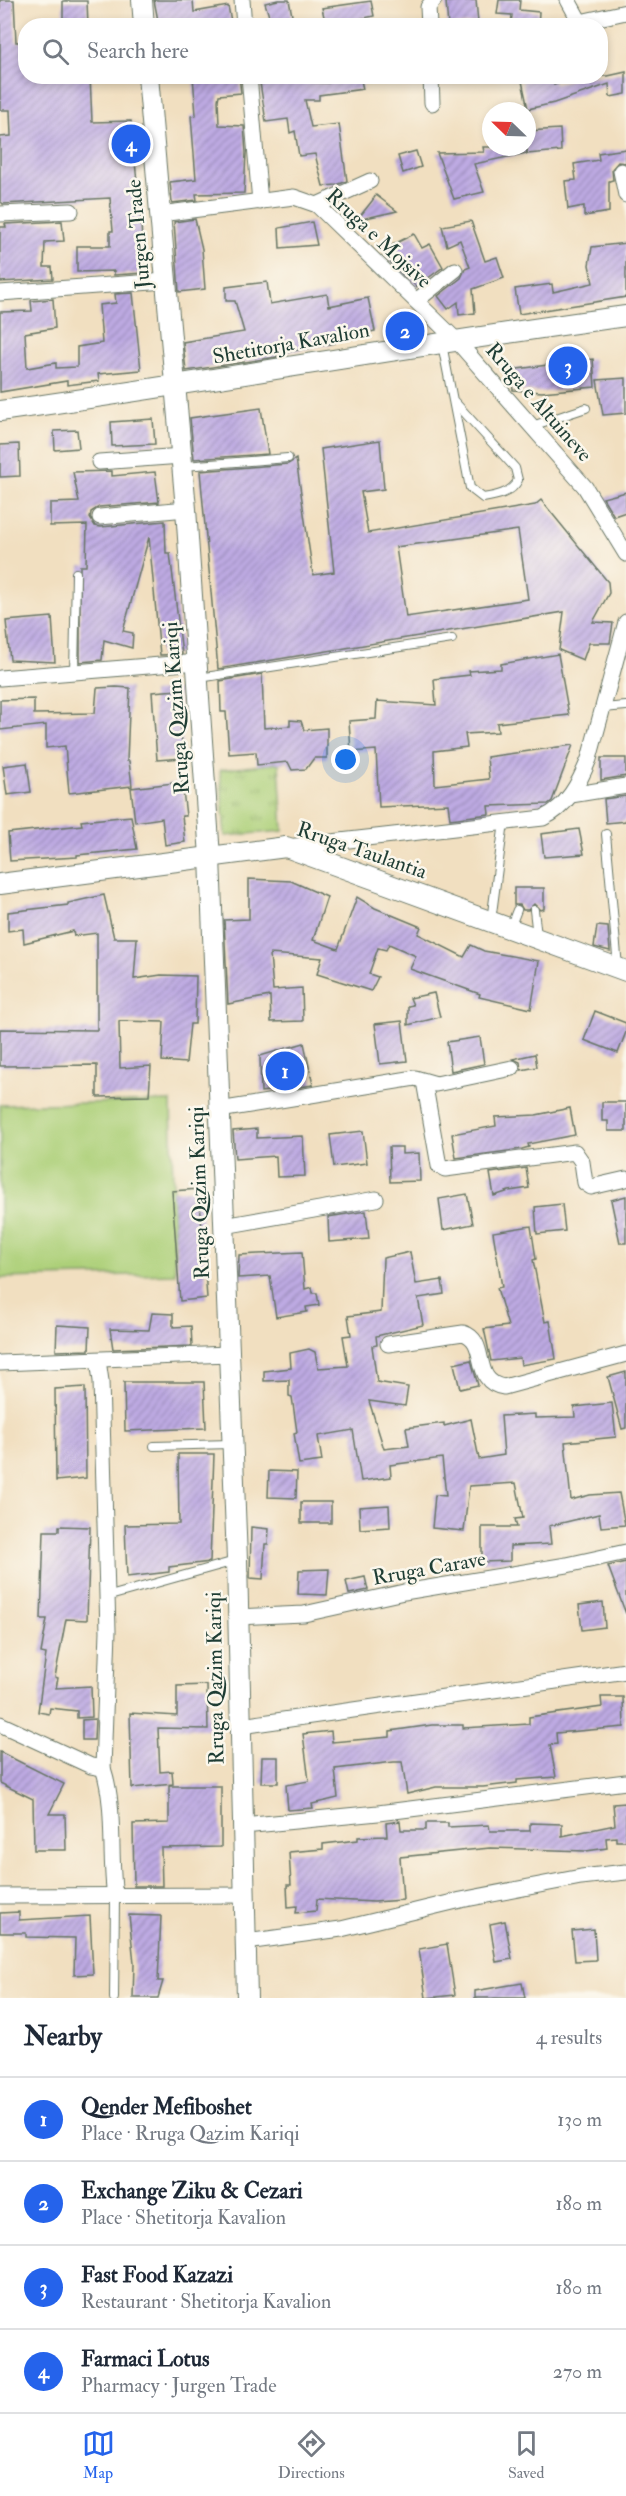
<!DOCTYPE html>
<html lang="en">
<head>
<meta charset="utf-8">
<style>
  :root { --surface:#fff; --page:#f6f6f7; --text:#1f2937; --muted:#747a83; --line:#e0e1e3; --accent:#2563eb }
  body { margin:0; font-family:"IM FELL Double Pica",serif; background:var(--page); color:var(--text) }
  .compass { position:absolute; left:482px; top:102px; width:54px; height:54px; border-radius:50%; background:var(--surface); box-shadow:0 3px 9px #0003; rotate:293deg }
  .you { position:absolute; left:346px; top:760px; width:21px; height:21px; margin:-15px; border:4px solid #fff; border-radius:50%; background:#1a73e8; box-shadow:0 0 0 9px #1a73e833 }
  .badge { display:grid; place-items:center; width:39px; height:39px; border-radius:50%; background:var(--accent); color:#fff; font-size:20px; font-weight:700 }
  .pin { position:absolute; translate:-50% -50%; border:3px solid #fff; box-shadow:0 2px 6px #0006 }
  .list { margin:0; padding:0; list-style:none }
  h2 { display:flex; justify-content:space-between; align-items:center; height:78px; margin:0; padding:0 24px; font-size:26px }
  h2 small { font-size:20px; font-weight:400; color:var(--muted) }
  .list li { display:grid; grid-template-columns:39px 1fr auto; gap:18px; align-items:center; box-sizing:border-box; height:84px; padding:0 24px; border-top:2px solid var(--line) }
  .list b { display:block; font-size:22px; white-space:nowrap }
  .list p { margin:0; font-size:20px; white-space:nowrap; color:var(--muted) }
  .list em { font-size:20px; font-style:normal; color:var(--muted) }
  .icon { flex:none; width:33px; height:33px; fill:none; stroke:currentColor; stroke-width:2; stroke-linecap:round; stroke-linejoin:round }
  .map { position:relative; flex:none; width:626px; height:1998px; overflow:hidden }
  .search { position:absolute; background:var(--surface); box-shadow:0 3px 9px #0003; left:18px; right:18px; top:18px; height:66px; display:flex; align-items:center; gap:15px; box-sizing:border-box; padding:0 21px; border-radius:24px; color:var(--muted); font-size:22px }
  .sheet { height:414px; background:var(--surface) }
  nav { display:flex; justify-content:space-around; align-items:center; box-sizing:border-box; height:84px; border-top:2px solid var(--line); background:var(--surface); font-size:16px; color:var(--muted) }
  nav a { display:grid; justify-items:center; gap:3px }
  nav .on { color:var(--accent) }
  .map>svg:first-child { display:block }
</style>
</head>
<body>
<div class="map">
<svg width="626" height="1998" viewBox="0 0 626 1998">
  <defs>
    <pattern id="park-tufts" width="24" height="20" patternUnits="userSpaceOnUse" patternTransform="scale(1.5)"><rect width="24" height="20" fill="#add079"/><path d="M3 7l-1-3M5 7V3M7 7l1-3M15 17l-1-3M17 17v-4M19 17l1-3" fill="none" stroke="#8caa64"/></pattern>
    <pattern id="building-hatch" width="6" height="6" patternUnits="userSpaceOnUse" patternTransform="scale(1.5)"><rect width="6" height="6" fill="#beaae3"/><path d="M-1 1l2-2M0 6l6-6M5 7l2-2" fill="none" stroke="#9a8cb9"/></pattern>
  </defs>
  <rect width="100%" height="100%" fill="#fbf7ec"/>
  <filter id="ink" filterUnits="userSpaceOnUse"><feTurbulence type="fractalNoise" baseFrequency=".0167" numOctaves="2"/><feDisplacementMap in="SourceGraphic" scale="12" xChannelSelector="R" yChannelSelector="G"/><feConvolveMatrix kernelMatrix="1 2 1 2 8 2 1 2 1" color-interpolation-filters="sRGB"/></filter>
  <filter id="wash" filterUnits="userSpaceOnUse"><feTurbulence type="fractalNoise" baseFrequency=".008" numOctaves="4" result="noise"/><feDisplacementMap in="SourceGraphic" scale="24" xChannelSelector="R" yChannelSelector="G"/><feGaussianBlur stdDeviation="1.35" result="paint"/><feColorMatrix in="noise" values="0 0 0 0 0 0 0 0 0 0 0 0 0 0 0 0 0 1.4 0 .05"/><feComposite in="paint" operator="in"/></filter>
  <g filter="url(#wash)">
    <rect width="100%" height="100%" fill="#f1dfc0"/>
    <path fill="url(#park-tufts)" stroke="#668656" stroke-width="1.5" d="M279,763L283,831L225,836L220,770Z"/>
    <path fill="#add079" stroke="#668656" stroke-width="1.5" d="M171,1101L175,1274L0,1278V1105Z"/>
    <g id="blocks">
      <g fill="url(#building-hatch)" fill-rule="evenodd">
        <path d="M0,0H14L16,42H26V76H90L92,122L131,121L138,192H140L143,273L114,275V271L77,272V246H110V231H113L110,198L3,204L0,201V137L11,136L10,110H0Z"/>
        <path d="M154,0H193L194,12L228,6L232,26H159Z"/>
        <path d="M278,0H289L294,26H272L265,3Z"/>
        <path d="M476,0L478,23L448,26L446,2Z"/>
        <path d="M499,0H520L519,10L539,12L538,26H511L512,15L497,14Z"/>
        <path d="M63,1H87L88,26H63Z"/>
        <path d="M371,1L374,16L326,26L322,8Z"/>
        <path d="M626,72V94L610,97L609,84L554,103L528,109L522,81L553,76L554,85L580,76H608Z"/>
        <path d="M193,76H239L241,93L219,95L218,100L219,125L244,126L246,153L244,193L196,194L197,200L172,203L170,182L196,179L191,116L196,115Z"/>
        <path d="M259,76H280L281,81L328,83V76H360L363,89L319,95V100H305L311,127L339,124L347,181L337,185L323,186L315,154L299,156L295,131L290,133L288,119L266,122Z"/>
        <path d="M560,129L561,151L527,154V131Z"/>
        <path d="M483,147H526L527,153L474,164L484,192L454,199L437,153L484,152Z"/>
        <path d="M626,149V163L618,162L612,169L613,180L609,181V212L584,216V206L568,209L565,181L576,180L574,164L599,160L598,153Z"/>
        <path d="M416,151L421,167L403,173L398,156Z"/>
        <path d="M376,195L397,211L357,220L372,201Z"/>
        <path d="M195,219L202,249L205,289L179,292L174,222Z"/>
        <path d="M62,221L64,241L45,242L44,267H52L53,279L0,282V227H6L5,224Z"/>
        <path d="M471,221L485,261L497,257L504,278L473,289L475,313L459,315L458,302L448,309L438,296L461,278L465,269L470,267L460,240L447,246L442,226Z"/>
        <path d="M312,222L317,245L280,248L279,228Z"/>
        <path d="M414,234L422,248L430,244L443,267L416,287L409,277L406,278L391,263L384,249Z"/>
        <path d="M626,243V297L519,314L515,289L552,284L553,292L593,283L589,265L592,247Z"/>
        <path d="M267,282L270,304L327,294L329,306L368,298L375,331L334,340L335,343L277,354V357L186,371L183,342L244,332L235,301H226V287Z"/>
        <path d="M133,293L141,370L98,374L99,381L67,385V381L0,392V312L32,311L31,301L53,299L55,328L25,333L27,368L56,363V368L77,367V347L102,343L99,305L116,303L115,294Z"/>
        <path d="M409,322L418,334L395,338L393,325Z"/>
        <path d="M593,359L595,387L542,392L513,390L510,370Z"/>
        <path d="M626,378V413L603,415L597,380Z"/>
        <path d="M261,408L268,454L194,459L190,418Z"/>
        <path d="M153,419L155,444L112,446L111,422Z"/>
        <path d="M77,430L79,448L55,450L54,431Z"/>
        <path d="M380,440L384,489L361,492L368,533L535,505L541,500L608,582L609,593L593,622L613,623L610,643H589L583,660L559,650L564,612L218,669L200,471L288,464L296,459L313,575L334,572L321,449ZM518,530L528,599L406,617L396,547Z"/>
        <path d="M19,444L20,476L0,477V445Z"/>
        <path d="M112,471V476L155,472L159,502L99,507L91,512L90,518L95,526L101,527L165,521L166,553H170L182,654L160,655L149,537L123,631L133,633L132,648L104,640L102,660L80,662V566H86L87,525L50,526V503L79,502L73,472Z"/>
        <path d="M626,492V512L614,516L603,498Z"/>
        <path d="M52,617L55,662L10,660L6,621Z"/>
        <path d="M558,654L569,715L497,723L498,732L465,734L467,747L434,751L435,785L489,779L487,757L573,745L552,801L548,804L488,806L489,814L450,819L448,804L379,807L376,750L351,752L349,721L376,719L377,701L436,705L434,679L470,675L469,671L501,669V664Z"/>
        <path d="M262,674L264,728L290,726V720L301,721L304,730L327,728V758H314L306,769L292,770L288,762L257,765L256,752L229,754L226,712H221L220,681Z"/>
        <path d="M116,687L130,688L127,761H129L132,786L69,793L65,746L46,748V725L0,730V700L34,699V714L95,713L97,688Z"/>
        <path d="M178,690L183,758L157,760L152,692Z"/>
        <path d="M601,758H626V776L601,780Z"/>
        <path d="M27,763L31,792L7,795L3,766Z"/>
        <path d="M182,782L186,816H182L185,842L165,845L162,818L135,822L131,788Z"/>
        <path d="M626,796V821L606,823L604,799Z"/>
        <path d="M131,816L137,849L77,855V857L10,861L8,833L82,825L81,821Z"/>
        <path d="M579,829L584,854L544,857L541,834Z"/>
        <path d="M249,879L291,881L327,897L313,940L338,949L357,897L375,908L421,927L418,934L464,957L471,945L484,951L539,961L531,1009L479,997L480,994L410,969L416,956L389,944L386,950L378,948L369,974L378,977L371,991L317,974L322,958L270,954L273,990L302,988L303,1021L271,1022L270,996L228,1004L224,920L249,919Z"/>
        <path d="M514,888H544V909L540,910L534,904L528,910H523L520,905H514Z"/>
        <path d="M104,895L114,938H137L134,979L161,975L196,976L195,1024H190L186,1063L162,1061L164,1022L119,1021L120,1068L151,1066L149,1096L97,1097V1065L0,1066V1029L97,1030V933L74,936L73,931L24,943L23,929L8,931V912L68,905V903Z"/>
        <path d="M597,926L608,927L610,951L594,947Z"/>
        <path d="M434,993L440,1017L408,1025V1006L413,1005L410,998Z"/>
        <path d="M595,1011L626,1023V1032L618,1053L584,1040Z"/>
        <path d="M402,1021L407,1061L380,1064L375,1024Z"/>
        <path d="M480,1037L484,1064L451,1071L447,1042Z"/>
        <path d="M304,1043L313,1085L261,1092L260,1056Z"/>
        <path d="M535,1054L537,1067L521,1070L520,1062L513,1059Z"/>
        <path d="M602,1102H626V1131H608V1121H602Z"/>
        <path d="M570,1108L575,1135L528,1144L529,1147L522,1149L456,1158L452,1134L496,1126L495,1117L536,1115Z"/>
        <path d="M257,1129V1138L303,1136L305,1176L277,1177L276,1156L235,1159L233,1131Z"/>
        <path d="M363,1131L367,1163L334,1167L330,1135Z"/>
        <path d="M389,1147H402V1154L419,1153L420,1181L390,1182Z"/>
        <path d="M526,1168L529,1188L509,1191L494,1196L490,1173Z"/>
        <path d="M199,1189L207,1298L180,1301L172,1191Z"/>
        <path d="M467,1194L473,1224L443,1230L439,1199Z"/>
        <path d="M626,1196V1243H620L611,1200Z"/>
        <path d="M562,1204L565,1231L537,1234L535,1207Z"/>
        <path d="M366,1211L369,1239L329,1242L328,1217Z"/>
        <path d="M531,1226L536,1259L533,1260L545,1322L550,1321L556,1359L521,1365L520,1358L491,1361L484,1329L508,1326L497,1288L502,1287L493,1232Z"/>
        <path d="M302,1252L305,1289L312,1287L313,1293H317L319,1305L306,1307L307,1312L276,1317L270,1276L238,1278L239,1255Z"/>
        <path d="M410,1252L416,1284L442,1280L444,1294L418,1298L423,1325L376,1336L377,1345L372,1346L377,1382L408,1387L405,1406L369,1401L384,1449L409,1446L406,1428L444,1423V1426L471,1419L479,1459L504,1455L501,1416L535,1414V1418L575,1417L574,1407L612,1403L616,1437L565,1442L571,1500L590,1495L619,1493L625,1525L601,1527L599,1514L549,1526L551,1544L510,1546V1561L482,1562V1527H517L515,1519L523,1518L516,1483L469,1486L464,1531L432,1528L435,1495L446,1496L442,1458L390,1465L391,1477L361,1481L353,1430L318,1436L322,1461L299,1464L294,1433L297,1432L292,1397L289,1396V1380L264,1381V1371L291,1368L290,1353L309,1349L315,1352L318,1368L348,1366L343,1336L351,1335L348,1316L381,1312L383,1258Z"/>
        <path d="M152,1313L173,1314V1327L191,1326L192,1346L113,1349L110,1329L149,1330Z"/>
        <path d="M57,1325L90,1327L89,1350L56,1351Z"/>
        <path d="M471,1360L478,1385L460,1389L454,1364Z"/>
        <path d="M626,1372V1428L622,1429L608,1377Z"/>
        <path d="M124,1382H204L206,1428L125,1431Z"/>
        <path d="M85,1387L86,1478L56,1481L55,1389Z"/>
        <path d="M178,1454H214L210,1562L169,1567V1572L127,1577L125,1525L179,1524Z"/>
        <path d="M269,1471L297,1472L296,1498L268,1497Z"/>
        <rect x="301" y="1502" width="30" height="21"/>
        <path d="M389,1505L390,1527L360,1529L359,1507Z"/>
        <path d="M59,1526L90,1527L87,1620L66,1619L55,1677L58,1678L56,1688L91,1686L92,1717L77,1718V1711L50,1708L49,1714L38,1712L46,1654L41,1653L47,1619H41L44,1531H59Z"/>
        <path d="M251,1527L269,1529L268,1544H265L263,1579L250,1578Z"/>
        <path d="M626,1562V1614L608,1566Z"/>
        <path d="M329,1569L327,1595L298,1594L299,1570Z"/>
        <path d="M365,1577L368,1590L349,1594L346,1581Z"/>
        <path d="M603,1602L605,1627L582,1630L579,1605Z"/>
        <path d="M207,1685L208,1729L158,1728L160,1772L172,1771L173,1784L132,1788L130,1713L177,1716V1686Z"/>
        <path d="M601,1697H623L624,1727L556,1733L557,1744L550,1745L556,1777L517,1780V1783L483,1787H436L407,1794L402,1762H394L335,1769L338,1798L312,1804L313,1808L288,1810L286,1785L309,1781L303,1734L331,1731L332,1742L390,1737V1731L432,1725H463V1728L529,1724V1717L602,1707Z"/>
        <path d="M95,1719L94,1740H82V1720Z"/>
        <path d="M0,1752L64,1784L49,1814H65L66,1850H34L33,1799L0,1783Z"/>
        <path d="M262,1757H278V1783H261Z"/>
        <path d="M169,1786H221V1847L161,1848L162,1886H134L133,1824L169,1823Z"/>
        <path d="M626,1803V1841H616V1837L606,1838L607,1848L586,1851L490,1848L400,1857L403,1900L374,1902L317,1899L316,1911L296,1913L297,1906L288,1907L287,1885H291L289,1852L323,1849V1844L358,1840V1837L387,1836L386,1823L400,1821L401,1830H426V1823H448V1827L489,1825L490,1831H530V1823L562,1824V1836L615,1825L613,1804Z"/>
        <path d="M19,1912V1920L90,1916L93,1974L74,1975L75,1938L26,1937V1933H0V1913Z"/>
        <path d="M129,1915L161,1916L158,1981H163L158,1998H133L134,1963Z"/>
        <path d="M505,1921L512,1959L496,1962L490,1924Z"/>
        <path d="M594,1929L596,1960L575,1961L572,1931Z"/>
        <path d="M447,1944L455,1995L426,1998L419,1949Z"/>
        <path d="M522,1983L525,1998H475V1991Z"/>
      </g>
    </g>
  </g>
  <g filter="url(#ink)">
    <use href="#blocks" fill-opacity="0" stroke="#687665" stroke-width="1.5"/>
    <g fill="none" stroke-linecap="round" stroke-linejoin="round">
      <g stroke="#687665" stroke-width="10">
        <g id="service">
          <path d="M442,344L470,488L483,498C496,496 512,493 518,480L515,468L453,400"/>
          <path d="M532,426L586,408"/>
          <path d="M184,466L288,458"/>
          <path d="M74,673L76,573"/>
          <path d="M199,678L452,639"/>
          <path d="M603,708L626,706"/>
          <path d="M606,834L618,967"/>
          <path d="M534,910L537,936"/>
          <path d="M491,921L504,822"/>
          <path d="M510,928L517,910"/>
          <path d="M154,1446L231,1444"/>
          <path d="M106,1597L235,1561"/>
          <path d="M114,1998L115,1897"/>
        </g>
      </g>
      <g stroke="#687665" stroke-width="17">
        <g id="minor">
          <path d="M242,0L244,26"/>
          <path d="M568,0L580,22L626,12"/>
          <path d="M429,26L428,7L434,0"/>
          <path d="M249,76L260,202"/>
          <path d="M431,76L432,103"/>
          <path d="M621,171L626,195"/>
          <path d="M317,205L370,181"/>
          <path d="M0,214L71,211"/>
          <path d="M160,214L294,197L317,205L456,340L585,487L626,554"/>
          <path d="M0,293L166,281"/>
          <path d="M416,301L455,270"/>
          <path d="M99,462L182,456"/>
          <path d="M100,517L186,509"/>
          <path d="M0,678L198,662"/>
          <path d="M571,795L626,786"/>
          <path d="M287,847L543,818C567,807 579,784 589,759L626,622"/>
          <path d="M424,1081L439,1166L445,1169L575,1152L582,1162L585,1183L591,1187L626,1179"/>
          <path d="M219,1110L415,1078L436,1084L512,1068"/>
          <path d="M224,1226L376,1199"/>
          <path d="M388,1344L463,1333C490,1341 470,1382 504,1387L626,1354"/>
          <path d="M98,1360L101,1381L108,1631L103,1768C116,1807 109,1855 115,1897"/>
          <path d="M0,1363L229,1354"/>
          <path d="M238,1617L304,1614L404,1592L567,1565L626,1552"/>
          <path d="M0,1724L91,1766L103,1768"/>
          <path d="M241,1726L626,1671"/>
          <path d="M243,1826L378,1813L626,1782"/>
          <path d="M0,1896L245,1895"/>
          <path d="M246,1942L341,1929L461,1900L581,1877L626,1872"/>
        </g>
      </g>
      <g stroke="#687665" stroke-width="22">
        <g id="tertiary">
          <path d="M142,0L144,26"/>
          <path d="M148,76L186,509L210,857L237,1560L247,1998"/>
          <path d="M0,411C209,382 417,344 626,316"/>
          <path d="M0,884L286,847L626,971"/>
        </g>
      </g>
      <use href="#service" stroke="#fff" stroke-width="8"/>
      <use href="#minor" stroke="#fff" stroke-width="15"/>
      <use href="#tertiary" stroke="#fff" stroke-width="20"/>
    </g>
  </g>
  <g text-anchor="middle" stroke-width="5" stroke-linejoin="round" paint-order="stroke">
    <g font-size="21" fill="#1f3d34" stroke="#fbf7ec">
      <text transform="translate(138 234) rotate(-95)" y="7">Jurgen Trade</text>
      <text transform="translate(379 238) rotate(43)" y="7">Rruga e Mojsive</text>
      <text transform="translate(291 343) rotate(-10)" y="7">Shetitorja Kavalion</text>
      <text transform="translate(539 402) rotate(49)" y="7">Rruga e Altuineve</text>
      <text transform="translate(176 708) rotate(-94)" y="7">Rruga Qazim Kariqi</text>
      <text transform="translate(362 850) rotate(19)" y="7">Rruga Taulantia</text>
      <text transform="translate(199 1193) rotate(-92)" y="7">Rruga Qazim Kariqi</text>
      <text transform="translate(429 1568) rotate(-10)" y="7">Rruga Carave</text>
      <text transform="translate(215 1678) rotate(-91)" y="7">Rruga Qazim Kariqi</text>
    </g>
  </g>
</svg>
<svg class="compass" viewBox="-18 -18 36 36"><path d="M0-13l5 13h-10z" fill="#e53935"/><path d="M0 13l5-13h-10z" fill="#747a83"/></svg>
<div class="you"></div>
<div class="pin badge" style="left:285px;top:1071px">1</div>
<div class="pin badge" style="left:405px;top:331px">2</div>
<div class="pin badge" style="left:568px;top:366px">3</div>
<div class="pin badge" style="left:131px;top:144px">4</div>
<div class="search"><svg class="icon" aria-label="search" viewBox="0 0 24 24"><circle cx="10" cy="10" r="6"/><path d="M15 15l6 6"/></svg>Search here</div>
</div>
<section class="sheet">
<h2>Nearby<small>4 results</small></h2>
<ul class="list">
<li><span class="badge">1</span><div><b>Qender Mefiboshet</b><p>Place · Rruga Qazim Kariqi</p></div><em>130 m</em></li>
<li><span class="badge">2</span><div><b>Exchange Ziku &amp; Cezari</b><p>Place · Shetitorja Kavalion</p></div><em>180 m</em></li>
<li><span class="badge">3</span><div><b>Fast Food Kazazi</b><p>Restaurant · Shetitorja Kavalion</p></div><em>180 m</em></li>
<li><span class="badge">4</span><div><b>Farmaci Lotus</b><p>Pharmacy · Jurgen Trade</p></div><em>270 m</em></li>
</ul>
</section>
<nav>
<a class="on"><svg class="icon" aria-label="map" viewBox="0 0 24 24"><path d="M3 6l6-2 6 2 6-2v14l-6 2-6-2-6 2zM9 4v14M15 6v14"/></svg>Map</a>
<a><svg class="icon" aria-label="directions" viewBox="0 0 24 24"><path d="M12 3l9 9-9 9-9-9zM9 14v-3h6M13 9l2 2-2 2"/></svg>Directions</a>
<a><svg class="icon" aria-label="saved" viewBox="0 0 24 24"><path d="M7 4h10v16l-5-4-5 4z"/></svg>Saved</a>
</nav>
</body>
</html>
